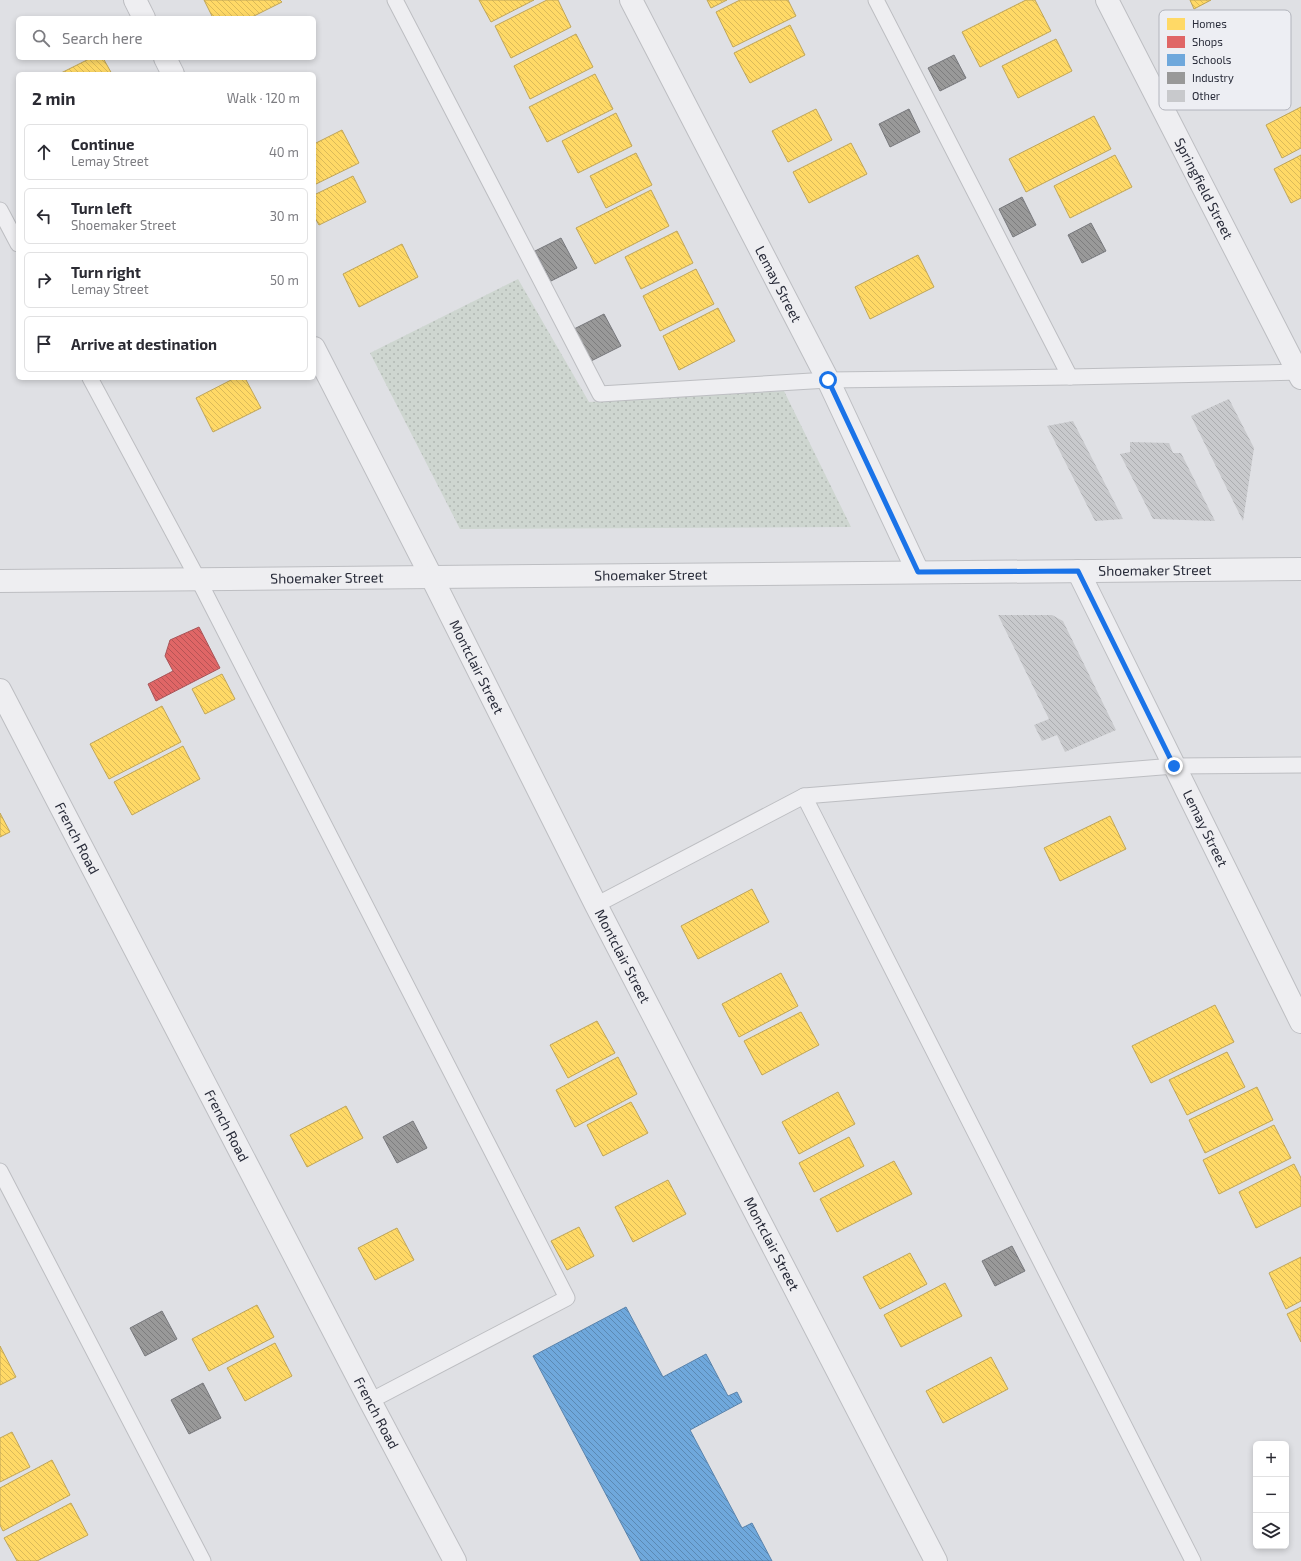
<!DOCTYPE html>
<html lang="en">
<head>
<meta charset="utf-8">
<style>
  :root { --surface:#fff; --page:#f7f7f7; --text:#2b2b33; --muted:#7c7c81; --line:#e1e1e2 }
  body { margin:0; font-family:"Exo 2",sans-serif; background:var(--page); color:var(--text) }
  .controls { position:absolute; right:12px; bottom:12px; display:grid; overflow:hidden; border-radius:6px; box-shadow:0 2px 6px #0003 }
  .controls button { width:36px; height:36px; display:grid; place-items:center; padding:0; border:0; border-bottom:1px solid var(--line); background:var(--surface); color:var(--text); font:20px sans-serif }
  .stop { position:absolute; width:12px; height:12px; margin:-9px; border:3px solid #1a73e8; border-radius:50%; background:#fff }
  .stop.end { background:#1a73e8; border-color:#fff; box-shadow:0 1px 4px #0008 }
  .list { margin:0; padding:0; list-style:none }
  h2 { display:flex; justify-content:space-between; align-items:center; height:52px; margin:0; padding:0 16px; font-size:17px }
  h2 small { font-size:13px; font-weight:400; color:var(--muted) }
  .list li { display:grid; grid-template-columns:26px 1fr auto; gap:12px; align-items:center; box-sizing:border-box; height:56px; margin:0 8px 8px; padding:0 8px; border:1px solid var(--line); border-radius:6px }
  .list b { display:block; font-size:15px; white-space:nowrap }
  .list p { margin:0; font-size:13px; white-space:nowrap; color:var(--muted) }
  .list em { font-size:13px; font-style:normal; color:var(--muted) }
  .icon { flex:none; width:22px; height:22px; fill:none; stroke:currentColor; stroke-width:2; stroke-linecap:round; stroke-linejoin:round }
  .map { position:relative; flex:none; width:1301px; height:1561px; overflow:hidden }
  .search { position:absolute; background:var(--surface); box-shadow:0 2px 6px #0003; left:16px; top:16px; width:300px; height:44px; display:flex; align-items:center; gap:10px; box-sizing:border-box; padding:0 14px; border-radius:6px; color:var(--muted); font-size:15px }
  .panel { position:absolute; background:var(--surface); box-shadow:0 2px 6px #0003; left:16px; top:72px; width:300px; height:308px; border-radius:6px }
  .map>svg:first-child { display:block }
</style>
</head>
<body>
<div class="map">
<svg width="1301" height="1561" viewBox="0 0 1301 1561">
  <defs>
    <pattern id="grass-dots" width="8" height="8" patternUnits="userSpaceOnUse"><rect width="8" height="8" fill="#ced6d0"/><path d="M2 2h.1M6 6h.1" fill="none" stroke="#b1b8b3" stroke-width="1.8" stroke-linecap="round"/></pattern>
    <pattern id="homes-back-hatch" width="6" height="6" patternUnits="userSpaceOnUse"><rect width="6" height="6" fill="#ffd966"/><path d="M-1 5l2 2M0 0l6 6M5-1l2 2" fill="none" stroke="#dbba59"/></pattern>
    <pattern id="shops-back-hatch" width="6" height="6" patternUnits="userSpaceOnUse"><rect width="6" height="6" fill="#e06666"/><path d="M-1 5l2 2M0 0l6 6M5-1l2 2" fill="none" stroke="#b65455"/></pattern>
    <pattern id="schools-back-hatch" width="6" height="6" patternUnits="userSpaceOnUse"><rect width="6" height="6" fill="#6fa8dc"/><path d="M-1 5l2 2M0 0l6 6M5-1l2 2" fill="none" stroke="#5b89b3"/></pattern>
    <pattern id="industry-back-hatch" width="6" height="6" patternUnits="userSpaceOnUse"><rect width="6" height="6" fill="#999"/><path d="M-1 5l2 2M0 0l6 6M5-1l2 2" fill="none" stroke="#7d7d7e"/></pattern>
    <pattern id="building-back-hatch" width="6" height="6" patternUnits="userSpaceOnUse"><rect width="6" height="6" fill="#c8c9cc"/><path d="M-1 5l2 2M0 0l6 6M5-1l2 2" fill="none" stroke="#acadb0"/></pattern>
  </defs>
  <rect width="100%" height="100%" fill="#dfe0e4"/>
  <path fill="url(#grass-dots)" d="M518,279L589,402L784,391L851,527L460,529L370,353Z"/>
  <g fill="url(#homes-back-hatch)" stroke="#bfa559">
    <path d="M204,0H280L282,2L250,18H213Z"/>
    <path d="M479,0H534L491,22Z"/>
    <path d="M547,0H558L571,27L511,58L495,26Z"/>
    <path d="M707,0H727L711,8Z"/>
    <path d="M740,0H788L796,16L733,47L716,12Z"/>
    <path d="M1026,0H1035L1051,31L980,67L962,32Z"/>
    <path d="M1190,0H1211L1194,9Z"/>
    <path d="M790,25L805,55L750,83L734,53Z"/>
    <path d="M576,34L593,67L530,99L514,66Z"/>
    <path d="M1056,39L1072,71L1018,98L1002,66Z"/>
    <path d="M91,58H103L112,74H59Z"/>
    <path d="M595,74L613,109L547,142L529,107Z"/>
    <path d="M1301,107V148L1282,158L1266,125Z"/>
    <path d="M816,109L832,140L788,162L772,131Z"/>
    <path d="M616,113L632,146L578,173L562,141Z"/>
    <path d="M1094,116L1111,149L1026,192L1009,159Z"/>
    <path d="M342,130L359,163L314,185V144Z"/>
    <path d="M851,143L867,174L809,203L793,172Z"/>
    <path d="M636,153L652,185L606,208L590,176Z"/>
    <path d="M1115,155L1132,187L1070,218L1054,186Z"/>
    <path d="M1301,155V198L1291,203L1274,169Z"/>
    <path d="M353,176L366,202L319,225L314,216V195Z"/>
    <path d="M651,190L669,226L595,264L576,228Z"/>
    <path d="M677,231L693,263L641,289L625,257Z"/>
    <path d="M402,244L418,277L359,307L343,274Z"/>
    <path d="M918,255L934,287L870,319L855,287Z"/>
    <path d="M696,269L714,304L660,331L643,296Z"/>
    <path d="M718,308L735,341L679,370L663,336Z"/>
    <path d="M235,378H245L261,408L213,432L196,398Z"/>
    <path d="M222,674L235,699L205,714L192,689Z"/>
    <path d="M162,706L181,742L109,779L90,744Z"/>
    <path d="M183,746L200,779L132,815L114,782Z"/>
    <path d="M0,813L10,832L0,837Z"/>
    <path d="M1110,816L1126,849L1060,881L1044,848Z"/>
    <path d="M752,889L769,922L698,959L681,926Z"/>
    <path d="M781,973L798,1006L739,1037L722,1004Z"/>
    <path d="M1215,1005L1234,1042L1151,1083L1132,1046Z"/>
    <path d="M801,1012L819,1045L762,1075L744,1041Z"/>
    <path d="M597,1021L615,1053L568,1078L550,1045Z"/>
    <path d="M1227,1052L1245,1087L1187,1115L1169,1080Z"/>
    <path d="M618,1057L637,1094L575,1127L556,1090Z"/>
    <path d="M1257,1087L1273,1120L1205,1153L1189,1120Z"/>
    <path d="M838,1092L855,1124L799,1154L782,1122Z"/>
    <path d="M631,1102L648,1133L603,1156L587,1125Z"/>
    <path d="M346,1106L363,1138L307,1167L290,1135Z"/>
    <path d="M1274,1125L1291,1158L1219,1194L1203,1160Z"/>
    <path d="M849,1137L864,1166L814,1192L799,1163Z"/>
    <path d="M894,1161L912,1194L837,1232L820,1199Z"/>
    <path d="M1294,1164L1301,1178V1206L1256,1228L1239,1192Z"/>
    <path d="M668,1180L686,1214L633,1242L615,1207Z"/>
    <path d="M579,1227L594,1256L567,1270L551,1241Z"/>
    <path d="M397,1228L414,1260L375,1280L358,1248Z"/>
    <path d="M910,1253L927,1284L880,1309L863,1277Z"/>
    <path d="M1301,1257V1301L1286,1309L1269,1273Z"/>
    <path d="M945,1283L962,1316L901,1347L884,1315Z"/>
    <path d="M257,1305L274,1337L209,1371L192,1339Z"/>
    <path d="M1301,1307V1342L1287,1314Z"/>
    <path d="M275,1343L292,1376L245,1401L227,1368Z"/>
    <path d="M0,1346L16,1377L0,1385Z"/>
    <path d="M991,1357L1008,1389L943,1423L926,1391Z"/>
    <path d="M12,1432L30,1467L0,1482V1438Z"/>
    <path d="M52,1460L70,1495L3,1531L0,1525V1488Z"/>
    <path d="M71,1503L88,1535L37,1561H17L4,1538Z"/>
  </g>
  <path fill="url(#shops-back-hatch)" stroke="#a95559" d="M199,627L220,668L156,701L148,684L173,671L165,656L170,640Z"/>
  <path fill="url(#schools-back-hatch)" stroke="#5a83ab" d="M626,1307L663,1377L706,1354L728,1396L737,1392L742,1402L690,1430L742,1528L752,1523L772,1561H641L533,1356Z"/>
  <g fill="url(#industry-back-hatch)" stroke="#77787c">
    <path d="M954,55L966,78L940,91L928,68Z"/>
    <path d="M909,109L920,132L890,147L879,124Z"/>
    <path d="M1022,197L1036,225L1013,237L999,209Z"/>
    <path d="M1091,223L1106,251L1082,263L1068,235Z"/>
    <path d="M561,238L577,268L551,281L535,251Z"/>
    <path d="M604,314L621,346L591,361L574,329Z"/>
    <path d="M413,1121L427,1148L397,1163L383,1137Z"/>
    <path d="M1012,1246L1025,1271L995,1286L982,1261Z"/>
    <path d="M162,1311L177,1339L145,1356L130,1328Z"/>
    <path d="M203,1383L221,1418L189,1434L171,1400Z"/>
  </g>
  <g fill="url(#building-back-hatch)">
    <path d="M1229,399L1254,448L1243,521L1191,416Z"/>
    <path d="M1073,421L1123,519L1095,521L1047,426Z"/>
    <path d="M1130,442L1169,443L1173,453H1181L1215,521L1153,519L1120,454L1130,452Z"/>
    <path d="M998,615H1052L1063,621L1116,730L1065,752L1057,735L1042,741L1034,725L1049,719Z"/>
  </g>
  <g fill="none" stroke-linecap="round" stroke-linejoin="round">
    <g stroke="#bdbec2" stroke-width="17">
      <g id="service">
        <path d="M395,0L600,394L828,380L1070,377L1301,372"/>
        <path d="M876,0L1070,377"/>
        <path d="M0,210L18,244"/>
        <path d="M90,378L198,579L567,1298L370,1401"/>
        <path d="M804,796L1193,1561"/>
        <path d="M596,905L804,796L1174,766L1301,765"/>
        <path d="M0,1171L203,1561"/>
      </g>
    </g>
    <g stroke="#bdbec2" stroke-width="24">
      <g id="minor">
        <path d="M135,0L144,18"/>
        <path id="s1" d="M631,0L828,380L918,572"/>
        <path id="s2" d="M1107,0L1301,378"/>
        <path d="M165,58L173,74"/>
        <path id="s3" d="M314,348L431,576L596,905L936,1561"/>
        <path id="s4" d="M1078,571L1301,1022"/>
      </g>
    </g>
    <g stroke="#bdbec2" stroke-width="24">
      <g id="tertiary">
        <path id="s5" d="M0,581L1301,569"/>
        <path id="s6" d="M0,690L370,1401L455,1561"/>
      </g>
    </g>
    <use href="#service" stroke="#eeeef1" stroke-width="15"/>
    <use href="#minor" stroke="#eeeef1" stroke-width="22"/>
    <use href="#tertiary" stroke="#eeeef1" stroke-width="22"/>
  </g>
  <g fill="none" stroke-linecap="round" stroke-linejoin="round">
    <path stroke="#1a73e8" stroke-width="5" d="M828,380L918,572L1078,571L1174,766"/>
  </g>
  <g text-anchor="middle" stroke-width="4" stroke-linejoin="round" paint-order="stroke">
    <g font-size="14" fill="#292c3a" stroke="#edeef3">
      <text dy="5" stroke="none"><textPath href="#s2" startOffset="212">Springfield Street</textPath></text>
      <text dy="5" stroke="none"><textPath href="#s1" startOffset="320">Lemay Street</textPath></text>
      <text dy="5" stroke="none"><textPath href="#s5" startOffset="1155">Shoemaker Street</textPath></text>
      <text dy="5" stroke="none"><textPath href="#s5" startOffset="651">Shoemaker Street</textPath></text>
      <text dy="5" stroke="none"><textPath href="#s5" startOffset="327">Shoemaker Street</textPath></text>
      <text dy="5" stroke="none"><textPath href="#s3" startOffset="358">Montclair Street</textPath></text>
      <text dy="5" stroke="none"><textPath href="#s4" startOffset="287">Lemay Street</textPath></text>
      <text dy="5" stroke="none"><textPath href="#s6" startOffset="167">French Road</textPath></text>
      <text dy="5" stroke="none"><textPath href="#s3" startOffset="682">Montclair Street</textPath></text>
      <text dy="5" stroke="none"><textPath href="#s6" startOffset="491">French Road</textPath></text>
      <text dy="5" stroke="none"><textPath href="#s3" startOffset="1006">Montclair Street</textPath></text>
      <text dy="5" stroke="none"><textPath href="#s6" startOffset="815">French Road</textPath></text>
    </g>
  </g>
  <rect x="1159" y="10" width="132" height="100" rx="6" fill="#edeef3" stroke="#b2b4bc" stroke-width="1"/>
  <rect x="1167" y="18" width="18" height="12" fill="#ffd966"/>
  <rect x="1167" y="36" width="18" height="12" fill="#e06666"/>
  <rect x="1167" y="54" width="18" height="12" fill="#6fa8dc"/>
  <rect x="1167" y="72" width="18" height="12" fill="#999"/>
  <rect x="1167" y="90" width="18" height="12" fill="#c8c9cc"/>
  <g font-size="11" fill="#292c3a">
    <text x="1192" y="28">Homes</text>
    <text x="1192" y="46">Shops</text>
    <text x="1192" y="64">Schools</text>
    <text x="1192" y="82">Industry</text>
    <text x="1192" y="100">Other</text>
  </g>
</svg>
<div class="controls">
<button>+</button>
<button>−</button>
<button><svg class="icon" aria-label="layers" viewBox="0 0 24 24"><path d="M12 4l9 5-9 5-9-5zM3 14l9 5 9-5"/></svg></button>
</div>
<div class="stop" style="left:828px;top:380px"></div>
<div class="stop end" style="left:1174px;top:766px"></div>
<div class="search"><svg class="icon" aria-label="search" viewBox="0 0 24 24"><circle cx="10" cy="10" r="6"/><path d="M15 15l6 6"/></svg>Search here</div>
<section class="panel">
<h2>2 min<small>Walk · 120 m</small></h2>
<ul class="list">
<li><svg class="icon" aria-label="ahead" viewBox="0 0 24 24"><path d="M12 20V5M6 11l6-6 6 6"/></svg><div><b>Continue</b><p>Lemay Street</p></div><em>40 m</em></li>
<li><svg class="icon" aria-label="left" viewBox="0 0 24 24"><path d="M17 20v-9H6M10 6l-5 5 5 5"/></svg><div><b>Turn left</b><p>Shoemaker Street</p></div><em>30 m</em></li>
<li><svg class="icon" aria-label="right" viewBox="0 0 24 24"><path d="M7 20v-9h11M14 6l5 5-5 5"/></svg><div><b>Turn right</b><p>Lemay Street</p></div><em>50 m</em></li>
<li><svg class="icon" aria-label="arrive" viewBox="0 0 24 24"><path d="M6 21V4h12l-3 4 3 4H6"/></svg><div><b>Arrive at destination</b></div></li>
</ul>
</section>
</div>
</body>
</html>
